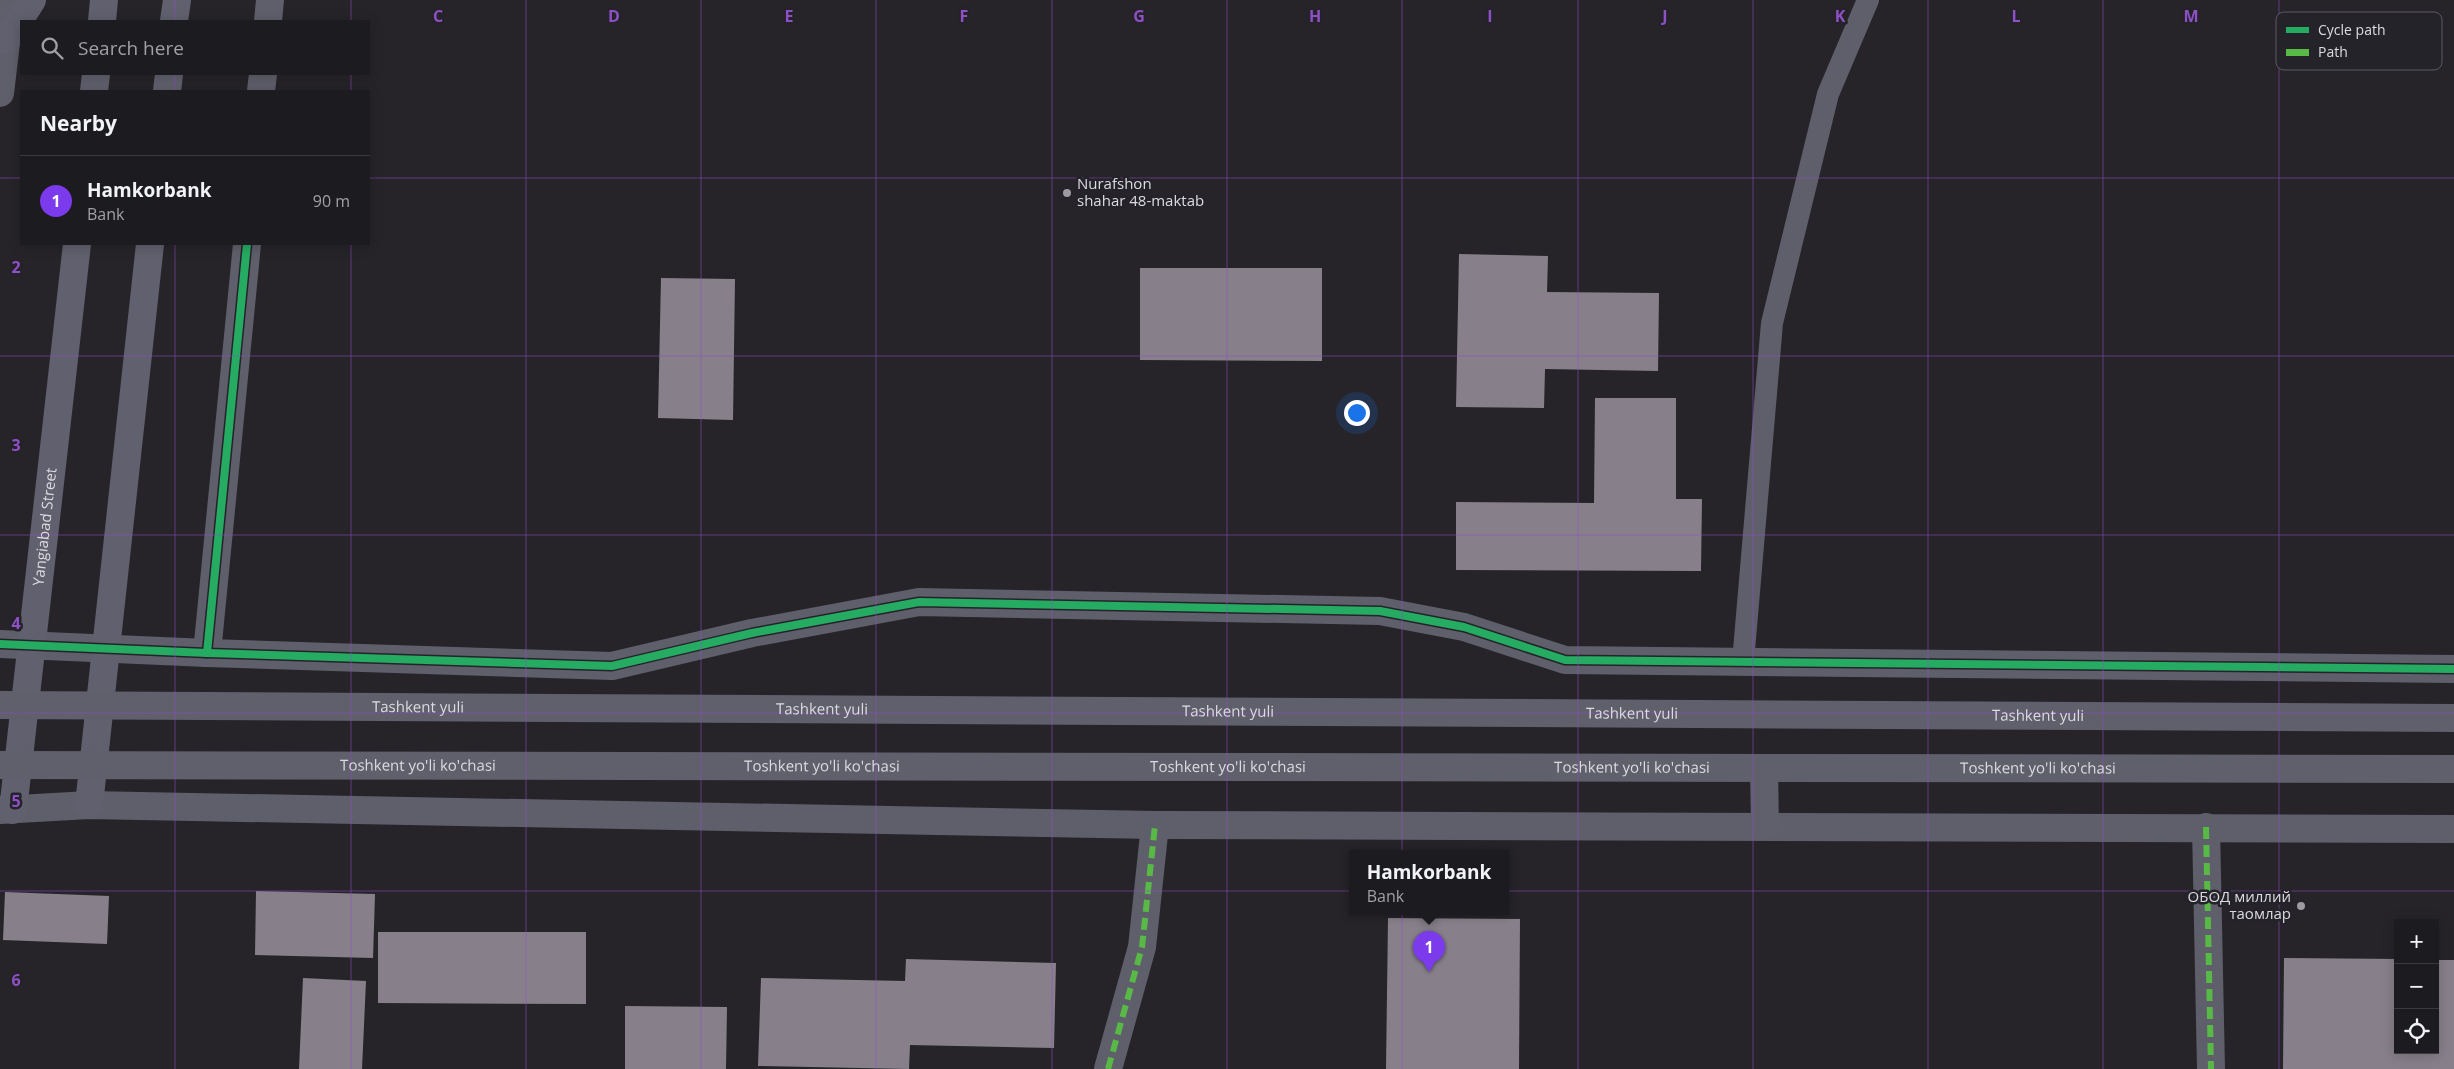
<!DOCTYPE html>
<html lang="en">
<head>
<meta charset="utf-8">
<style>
  :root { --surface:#1c1b1f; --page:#252428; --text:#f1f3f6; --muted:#a0a1a4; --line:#3a393d; --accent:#7c3aed }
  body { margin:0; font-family:"Open Sans",sans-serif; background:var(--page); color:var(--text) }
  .controls { position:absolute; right:15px; bottom:15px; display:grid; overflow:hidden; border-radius:0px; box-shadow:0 2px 12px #0003 }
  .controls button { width:45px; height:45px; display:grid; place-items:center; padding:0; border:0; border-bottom:1px solid var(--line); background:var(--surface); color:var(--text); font:25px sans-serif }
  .you { position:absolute; left:1356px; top:412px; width:18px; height:18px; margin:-12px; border:4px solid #fff; border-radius:50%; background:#1a73e8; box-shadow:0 0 0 8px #1a73e833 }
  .badge { display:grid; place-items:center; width:32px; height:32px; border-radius:50%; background:var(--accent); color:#fff; font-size:16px; font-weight:700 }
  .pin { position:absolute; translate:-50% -41px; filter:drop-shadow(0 1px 2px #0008) }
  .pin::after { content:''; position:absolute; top:26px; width:18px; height:15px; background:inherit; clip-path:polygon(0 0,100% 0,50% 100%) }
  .popup { position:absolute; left:1349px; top:850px; width:160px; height:65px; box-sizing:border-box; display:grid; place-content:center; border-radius:0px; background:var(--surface); filter:drop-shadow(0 1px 4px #0005); font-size:16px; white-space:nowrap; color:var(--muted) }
  .popup b { font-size:19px; color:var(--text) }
  .popup::after { content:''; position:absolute; left:50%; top:100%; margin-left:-10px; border:10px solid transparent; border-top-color:var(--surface) }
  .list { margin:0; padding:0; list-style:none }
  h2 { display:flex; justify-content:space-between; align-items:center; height:65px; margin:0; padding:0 20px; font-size:21px }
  h2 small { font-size:16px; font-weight:400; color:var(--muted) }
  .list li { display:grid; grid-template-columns:32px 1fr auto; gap:15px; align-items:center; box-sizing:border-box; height:90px; padding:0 20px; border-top:1px solid var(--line) }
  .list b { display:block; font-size:19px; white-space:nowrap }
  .list p { margin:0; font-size:16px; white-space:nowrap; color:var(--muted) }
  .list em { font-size:16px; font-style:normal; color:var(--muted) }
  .icon { flex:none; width:28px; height:28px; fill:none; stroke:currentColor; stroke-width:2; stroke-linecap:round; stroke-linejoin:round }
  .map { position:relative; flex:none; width:2454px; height:1069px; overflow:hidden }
  .search { position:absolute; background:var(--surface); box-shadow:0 2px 12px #0003; left:20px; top:20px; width:350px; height:55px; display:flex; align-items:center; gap:12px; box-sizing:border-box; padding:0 18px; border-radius:0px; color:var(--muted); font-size:19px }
  .panel { position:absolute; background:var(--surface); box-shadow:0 2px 12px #0003; left:20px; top:90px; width:350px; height:155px; border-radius:0px }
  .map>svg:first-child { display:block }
</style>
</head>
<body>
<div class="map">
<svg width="2454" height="1069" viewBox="0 0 2454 1069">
  <rect width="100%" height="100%" fill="#262429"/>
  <g fill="#87808a">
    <path d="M1459,254L1548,256L1547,292L1659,293L1658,371L1545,369L1544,408L1456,407Z"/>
    <path d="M1140,268H1322V361L1140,360Z"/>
    <path d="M661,278L735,279L733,420L658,418Z"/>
    <path d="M1595,398H1676V499H1702L1701,571L1456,570V502L1594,503Z"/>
    <path d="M256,891L375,894L373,958L255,955Z"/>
    <path d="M5,892L109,896L107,944L3,940Z"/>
    <path d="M1388,918L1520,919L1519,1069H1386Z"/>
    <path d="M378,932H586V1004L378,1003Z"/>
    <path d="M2284,958L2398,959V1050H2435V960H2454V1069H2283Z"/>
    <path d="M906,959L1056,963L1054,1048L910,1045L909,1069L758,1066L761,978L905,981Z"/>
    <path d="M303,978L366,981L362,1069H299Z"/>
    <path d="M625,1006L727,1007L726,1069H625Z"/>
  </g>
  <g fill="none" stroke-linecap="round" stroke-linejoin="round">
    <path stroke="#5e5f6a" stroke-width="22" d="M1743,662L1772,323L1828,94L1868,0"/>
    <g stroke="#5e5f6a" stroke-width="28">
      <path d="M268,21L270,0"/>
      <path d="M261,91L263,74"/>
      <path d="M0,93L11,0"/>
      <path d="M207,653L247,244"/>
      <path d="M2206,827L2211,1069"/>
      <path d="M1108,1069L1142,947L1155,825"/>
    </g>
    <g stroke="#5e5f6a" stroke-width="28">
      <path d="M0,644L207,653L612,666L752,633L919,602L1380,611L1464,627L1565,660L2454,669"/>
      <path d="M0,810L89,805L1155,825L2454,829"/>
    </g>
    <g stroke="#61606e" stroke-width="28">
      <path d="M102,21L104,0"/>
      <path d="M174,21L177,0"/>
      <path d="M6,41L32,0"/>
      <path d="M94,91L96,74"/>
      <path d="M167,91L169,74"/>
      <path d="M89,805L150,244"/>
      <path id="s1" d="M13,810L77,244"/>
    </g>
    <g stroke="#5f606c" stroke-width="28">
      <path id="s2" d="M0,705L2454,718"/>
      <path id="s3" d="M0,765L2454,769"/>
      <path d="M1764,769L1765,826"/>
    </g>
    <g stroke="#58b947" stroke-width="6" stroke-dasharray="12 6" stroke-linecap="butt">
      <path d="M2206,827L2211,1069"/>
      <path d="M1108,1069L1142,947L1155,825"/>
    </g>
    <g stroke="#25232a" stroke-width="11">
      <g id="cycleway">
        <path d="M0,644L207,653L612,666L752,633L919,602L1380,611L1464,627L1565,660L2454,669"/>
        <path d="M207,653L247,244"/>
      </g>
    </g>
    <use href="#cycleway" stroke="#26ab63" stroke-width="8"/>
  </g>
  <path fill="none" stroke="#8f4fc6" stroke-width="1" stroke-opacity="0.55" d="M175,0V21M351,0V21M526,0V1069M701,0V1069M876,0V1069M1052,0V1069M1227,0V1069M1402,0V1069M1578,0V1069M1753,0V1069M1928,0V1069M2103,0V1069M2279,0V1069M175,74V91M351,74V91M0,178H21M369,178H2454M175,244V1069M351,244V1069M0,356H2454M0,535H2454M0,713H2454M0,891H2454"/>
  <g fill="#9d9ba1" stroke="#25232a" stroke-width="2">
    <circle cx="1067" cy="193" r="5"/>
    <circle cx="2301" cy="906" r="5"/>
  </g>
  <g text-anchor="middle" stroke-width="5" stroke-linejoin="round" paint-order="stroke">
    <g font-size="15" fill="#dddbe1" stroke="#25232a" text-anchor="start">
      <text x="1077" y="189">Nurafshon<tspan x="1077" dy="17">shahar 48-maktab</tspan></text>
      <text x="2291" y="902" text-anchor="end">ОБОД миллий<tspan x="2291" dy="17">таомлар</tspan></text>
    </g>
    <g font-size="15" fill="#dddbe1" stroke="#25232a">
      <text dy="5" stroke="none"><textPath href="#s1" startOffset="285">Yangiabad Street</textPath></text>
      <text dy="5" stroke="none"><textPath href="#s2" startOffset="418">Tashkent yuli</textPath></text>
      <text dy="5" stroke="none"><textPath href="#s2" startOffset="822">Tashkent yuli</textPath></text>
      <text dy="5" stroke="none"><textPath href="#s2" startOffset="1228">Tashkent yuli</textPath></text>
      <text dy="5" stroke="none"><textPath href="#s2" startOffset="1632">Tashkent yuli</textPath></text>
      <text dy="5" stroke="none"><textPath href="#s2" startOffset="2038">Tashkent yuli</textPath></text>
      <text dy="5" stroke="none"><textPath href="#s3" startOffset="418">Toshkent yo'li ko'chasi</textPath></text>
      <text dy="5" stroke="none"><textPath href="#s3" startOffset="822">Toshkent yo'li ko'chasi</textPath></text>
      <text dy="5" stroke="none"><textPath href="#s3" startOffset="1228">Toshkent yo'li ko'chasi</textPath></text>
      <text dy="5" stroke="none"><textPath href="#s3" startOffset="1632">Toshkent yo'li ko'chasi</textPath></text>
      <text dy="5" stroke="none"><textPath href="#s3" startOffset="2038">Toshkent yo'li ko'chasi</textPath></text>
    </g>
  </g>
  <rect x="2276" y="12" width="166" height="58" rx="8" fill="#25232a" stroke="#5c5a61" stroke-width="1"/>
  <rect x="2286" y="27" width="23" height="6" fill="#26ab63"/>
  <rect x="2286" y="49" width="23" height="7" fill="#58b947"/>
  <g font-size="14" fill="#dddbe1">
    <text x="2318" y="35">Cycle path</text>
    <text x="2318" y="57">Path</text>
  </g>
  <g font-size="16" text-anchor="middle" font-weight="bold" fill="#8f4fc6" stroke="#25232a" stroke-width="5" stroke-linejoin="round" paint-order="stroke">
    <text x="438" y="22">C</text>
    <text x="614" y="22">D</text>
    <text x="789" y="22">E</text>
    <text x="964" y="22">F</text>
    <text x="1139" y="22">G</text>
    <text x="1315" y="22">H</text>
    <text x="1490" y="22">I</text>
    <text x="1665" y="22">J</text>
    <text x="1840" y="22">K</text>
    <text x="2016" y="22">L</text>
    <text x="2191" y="22">M</text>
    <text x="16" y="273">2</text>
    <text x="16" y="451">3</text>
    <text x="16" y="629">4</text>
    <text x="16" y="807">5</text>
    <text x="16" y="986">6</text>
  </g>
</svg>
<div class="controls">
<button>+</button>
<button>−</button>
<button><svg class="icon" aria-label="locate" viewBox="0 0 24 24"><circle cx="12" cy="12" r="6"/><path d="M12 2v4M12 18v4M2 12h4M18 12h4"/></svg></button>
</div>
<div class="you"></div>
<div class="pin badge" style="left:1429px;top:972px">1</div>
<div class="popup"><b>Hamkorbank</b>Bank</div>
<div class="search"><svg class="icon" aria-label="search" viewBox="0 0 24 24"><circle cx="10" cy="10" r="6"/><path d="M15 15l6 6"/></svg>Search here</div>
<section class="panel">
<h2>Nearby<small></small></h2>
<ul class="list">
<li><span class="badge">1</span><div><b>Hamkorbank</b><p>Bank</p></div><em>90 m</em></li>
</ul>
</section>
</div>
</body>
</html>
